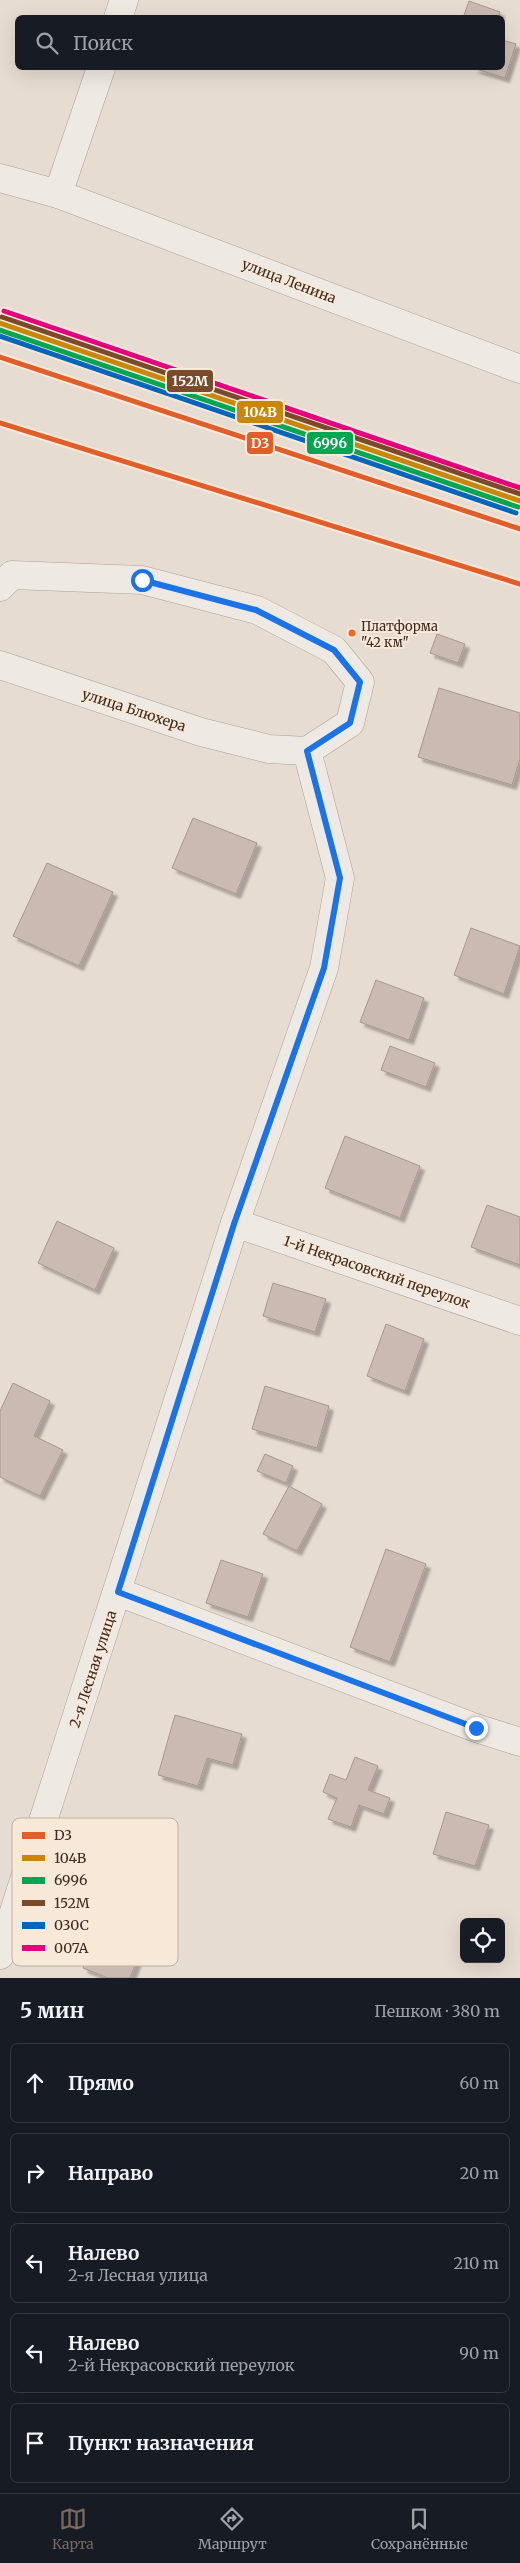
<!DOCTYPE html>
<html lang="ru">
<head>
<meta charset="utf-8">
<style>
  :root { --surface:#171b24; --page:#20242c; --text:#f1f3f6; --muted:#9ea1a6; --line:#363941; --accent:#78685e }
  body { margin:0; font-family:Merriweather,serif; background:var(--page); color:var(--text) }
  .controls { position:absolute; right:15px; bottom:15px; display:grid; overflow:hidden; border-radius:8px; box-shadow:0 5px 20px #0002 }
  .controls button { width:45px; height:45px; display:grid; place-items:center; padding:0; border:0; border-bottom:1px solid var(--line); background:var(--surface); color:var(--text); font:25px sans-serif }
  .stop { position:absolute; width:15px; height:15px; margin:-11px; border:4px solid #1a73e8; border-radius:50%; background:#fff }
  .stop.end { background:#1a73e8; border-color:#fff; box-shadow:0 1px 5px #0008 }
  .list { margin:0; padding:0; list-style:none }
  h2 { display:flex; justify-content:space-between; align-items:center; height:65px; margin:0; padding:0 20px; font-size:21px }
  h2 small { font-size:16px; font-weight:400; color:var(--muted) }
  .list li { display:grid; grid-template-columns:32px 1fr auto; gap:15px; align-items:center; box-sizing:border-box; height:80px; margin:0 10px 10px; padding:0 10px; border:1px solid var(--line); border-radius:8px }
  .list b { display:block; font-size:19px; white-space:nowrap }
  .list p { margin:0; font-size:16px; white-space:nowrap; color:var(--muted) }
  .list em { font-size:16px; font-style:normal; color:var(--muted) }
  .icon { flex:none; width:28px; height:28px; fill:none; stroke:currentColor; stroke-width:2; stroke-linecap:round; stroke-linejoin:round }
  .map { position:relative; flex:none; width:520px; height:1978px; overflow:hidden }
  .search { position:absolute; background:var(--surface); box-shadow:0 5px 20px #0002; left:15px; right:15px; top:15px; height:55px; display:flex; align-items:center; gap:12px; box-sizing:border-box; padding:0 18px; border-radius:8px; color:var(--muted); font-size:19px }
  .sheet { height:515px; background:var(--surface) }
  nav { display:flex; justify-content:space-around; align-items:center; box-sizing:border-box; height:70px; border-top:1px solid var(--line); background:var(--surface); font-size:14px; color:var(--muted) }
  nav a { display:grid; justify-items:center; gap:2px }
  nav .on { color:var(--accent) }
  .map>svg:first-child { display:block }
</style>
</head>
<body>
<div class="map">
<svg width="520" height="1978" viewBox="0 0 520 1978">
  <defs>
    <filter id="shadow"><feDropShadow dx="4.5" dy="4.5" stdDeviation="1" flood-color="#0004"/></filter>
  </defs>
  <rect width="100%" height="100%" fill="#e7dcd1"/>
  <g fill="#cbbab2" stroke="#a8978f" filter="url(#shadow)">
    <path d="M469,1L500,12L498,18H463Z"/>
    <path d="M502,40L516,44L505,78L473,68H502Z"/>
    <path d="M437,634L465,644L458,663L430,653Z"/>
    <path d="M439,688L520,713V759L512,785L418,757Z"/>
    <path d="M193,818L257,843L236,894L172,868Z"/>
    <path d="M47,863L113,892L79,966L13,936Z"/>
    <path d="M471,928L520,946L504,994L454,975Z"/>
    <path d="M376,980L424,998L409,1040L360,1022Z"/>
    <path d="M390,1046L435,1063L426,1087L381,1070Z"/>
    <path d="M345,1136L420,1166L400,1218L325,1188Z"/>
    <path d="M487,1205L520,1217V1265L471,1247Z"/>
    <path d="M57,1221L114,1248L95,1290L38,1263Z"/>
    <path d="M273,1283L326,1299L315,1332L263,1316Z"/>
    <path d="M386,1324L424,1339L405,1391L367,1376Z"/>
    <path d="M13,1383L50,1401L34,1436L63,1450L40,1496L0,1477V1411Z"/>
    <path d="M265,1386L329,1406L317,1448L252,1429Z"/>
    <path d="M265,1454L293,1466L286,1483L257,1471Z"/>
    <path d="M289,1486L322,1504L297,1551L263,1534Z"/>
    <path d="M386,1549L426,1564L390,1662L350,1647Z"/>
    <path d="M221,1560L263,1574L248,1617L206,1603Z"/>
    <path d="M175,1715L242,1734L233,1765L207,1758L198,1786L158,1775Z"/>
    <path d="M355,1757L378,1766L368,1790L390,1798L384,1814L359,1805L351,1827L328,1819L337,1798L323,1792L330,1774L346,1780Z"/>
    <path d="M446,1812L489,1825L475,1866L433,1854Z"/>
    <path d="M99,1931L142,1948L130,1978H108L83,1968Z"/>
  </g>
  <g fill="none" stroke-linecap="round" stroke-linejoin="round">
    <g stroke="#aca299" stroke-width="29">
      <g id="minor">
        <path d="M118,18L124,0"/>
        <path d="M0,178L58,194L520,369"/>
        <path d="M58,194L101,68"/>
        <path d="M0,587L12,575L142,580L257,610L334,650L360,682L350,723L307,751L269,749L201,732L0,665"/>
        <path d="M235,1223L520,1321"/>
        <path d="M118,1592L476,1728L520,1742"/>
        <path d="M0,1955L235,1223L324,968L340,878L307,751"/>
      </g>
    </g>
    <use href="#minor" stroke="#efe9e3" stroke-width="28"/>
    <g stroke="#f7e8d8" stroke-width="9">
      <g id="rail-1">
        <path d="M0,357L520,529"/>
        <path d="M0,423L520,584"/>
      </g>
    </g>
    <g stroke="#f7e8d8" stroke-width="9">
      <path id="rail-2" d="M0,323L520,501"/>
    </g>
    <g stroke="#f7e8d8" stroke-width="9">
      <path id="rail-3" d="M0,330L518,507"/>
    </g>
    <g stroke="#f7e8d8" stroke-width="9">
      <path id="rail-4" d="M2,317L520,494"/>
    </g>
    <g stroke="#f7e8d8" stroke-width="9">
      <path id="rail-5" d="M0,336L516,513"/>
    </g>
    <g stroke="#f7e8d8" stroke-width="9">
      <path id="rail-6" d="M4,311L520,488"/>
    </g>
    <use href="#rail-1" stroke="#e15d29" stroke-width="5"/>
    <use href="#rail-2" stroke="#c88708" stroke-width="5"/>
    <use href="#rail-3" stroke="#00a651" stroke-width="5"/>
    <use href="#rail-4" stroke="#7a4b2a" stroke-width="5"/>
    <use href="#rail-5" stroke="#0065bd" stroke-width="5"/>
    <use href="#rail-6" stroke="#e5007d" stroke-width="5"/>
  </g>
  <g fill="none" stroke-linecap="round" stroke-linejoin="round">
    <path stroke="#1a73e8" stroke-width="6" d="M142,580L256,610L334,650L360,682L350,723L307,751L340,878L324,968L234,1224L118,1592L476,1728"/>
  </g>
  <circle fill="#f26522" stroke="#f7e8d8" stroke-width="2" cx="352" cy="633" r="4.5"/>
  <g text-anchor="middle" stroke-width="4" stroke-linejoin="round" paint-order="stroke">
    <g font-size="13" fill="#3d2920" stroke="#f7e8d8" text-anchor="start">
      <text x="361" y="631">Платформа<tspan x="361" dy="16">"42 км"</tspan></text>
    </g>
    <g font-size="14" fill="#3d2920" stroke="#f7e8d8">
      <text transform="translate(289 281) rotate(21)" y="5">улица Ленина</text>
      <text transform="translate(134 710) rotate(18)" y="5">улица Блюхера</text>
      <text transform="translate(377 1272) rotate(19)" y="5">1-й Некрасовский переулок</text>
      <text transform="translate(93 1669) rotate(-72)" y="5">2-я Лесная улица</text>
    </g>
  </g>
  <rect x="12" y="1818" width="166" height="148" rx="8" fill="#f7e8d8" stroke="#bfafa1" stroke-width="1"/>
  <rect x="22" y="1832" width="23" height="7" fill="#e15d29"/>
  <rect x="22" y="1855" width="23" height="6" fill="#c88708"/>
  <rect x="22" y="1877" width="23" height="7" fill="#00a651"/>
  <rect x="22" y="1900" width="23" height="6" fill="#7a4b2a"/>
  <rect x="22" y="1922" width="23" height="7" fill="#0065bd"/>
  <rect x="22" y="1945" width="23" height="6" fill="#e5007d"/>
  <g font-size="14" fill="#3d2920">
    <text x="54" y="1840">D3</text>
    <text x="54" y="1863">104В</text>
    <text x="54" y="1885">6996</text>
    <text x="54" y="1908">152М</text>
    <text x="54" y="1930">030C</text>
    <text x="54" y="1953">007А</text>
  </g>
  <g stroke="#f7e8d8" stroke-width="2">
    <rect x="166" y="369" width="48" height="24" rx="5" fill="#7a4b2a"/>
    <rect x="236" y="400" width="48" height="24" rx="5" fill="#c88708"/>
    <rect x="306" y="431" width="48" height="24" rx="5" fill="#00a651"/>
    <rect x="246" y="431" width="28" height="24" rx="5" fill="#e15d29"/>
  </g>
  <g font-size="14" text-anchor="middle" font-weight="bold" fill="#fff">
    <text x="190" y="386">152М</text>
    <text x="260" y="417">104В</text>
    <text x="330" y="448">6996</text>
    <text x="260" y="448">D3</text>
  </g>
</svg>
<div class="controls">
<button><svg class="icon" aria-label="locate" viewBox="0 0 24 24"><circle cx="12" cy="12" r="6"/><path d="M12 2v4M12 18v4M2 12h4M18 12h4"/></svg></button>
</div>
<div class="stop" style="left:142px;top:580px"></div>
<div class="stop end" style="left:476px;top:1728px"></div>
<div class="search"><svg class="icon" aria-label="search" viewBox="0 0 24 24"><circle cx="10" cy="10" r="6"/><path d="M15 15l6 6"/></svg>Поиск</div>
</div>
<section class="sheet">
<h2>5 мин<small>Пешком · 380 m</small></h2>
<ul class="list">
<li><svg class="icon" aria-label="ahead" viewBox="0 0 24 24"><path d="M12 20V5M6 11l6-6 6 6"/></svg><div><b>Прямо</b></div><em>60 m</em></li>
<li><svg class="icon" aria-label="right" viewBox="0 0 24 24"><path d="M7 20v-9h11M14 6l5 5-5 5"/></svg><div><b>Направо</b></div><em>20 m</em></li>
<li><svg class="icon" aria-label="left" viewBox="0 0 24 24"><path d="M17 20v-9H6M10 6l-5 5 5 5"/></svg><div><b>Налево</b><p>2-я Лесная улица</p></div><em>210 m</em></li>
<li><svg class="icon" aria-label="left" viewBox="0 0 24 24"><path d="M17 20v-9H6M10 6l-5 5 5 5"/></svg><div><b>Налево</b><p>2-й Некрасовский переулок</p></div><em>90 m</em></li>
<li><svg class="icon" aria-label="arrive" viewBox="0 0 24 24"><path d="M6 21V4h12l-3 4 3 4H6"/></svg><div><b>Пункт назначения</b></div></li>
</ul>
</section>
<nav>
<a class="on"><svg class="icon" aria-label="map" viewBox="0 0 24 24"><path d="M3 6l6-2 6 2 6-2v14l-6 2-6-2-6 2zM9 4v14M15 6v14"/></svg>Карта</a>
<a><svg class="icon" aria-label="directions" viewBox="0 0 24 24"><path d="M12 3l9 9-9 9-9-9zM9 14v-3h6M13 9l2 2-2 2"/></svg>Маршрут</a>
<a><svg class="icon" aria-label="saved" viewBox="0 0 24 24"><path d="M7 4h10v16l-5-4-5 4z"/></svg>Сохранённые</a>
</nav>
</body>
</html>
